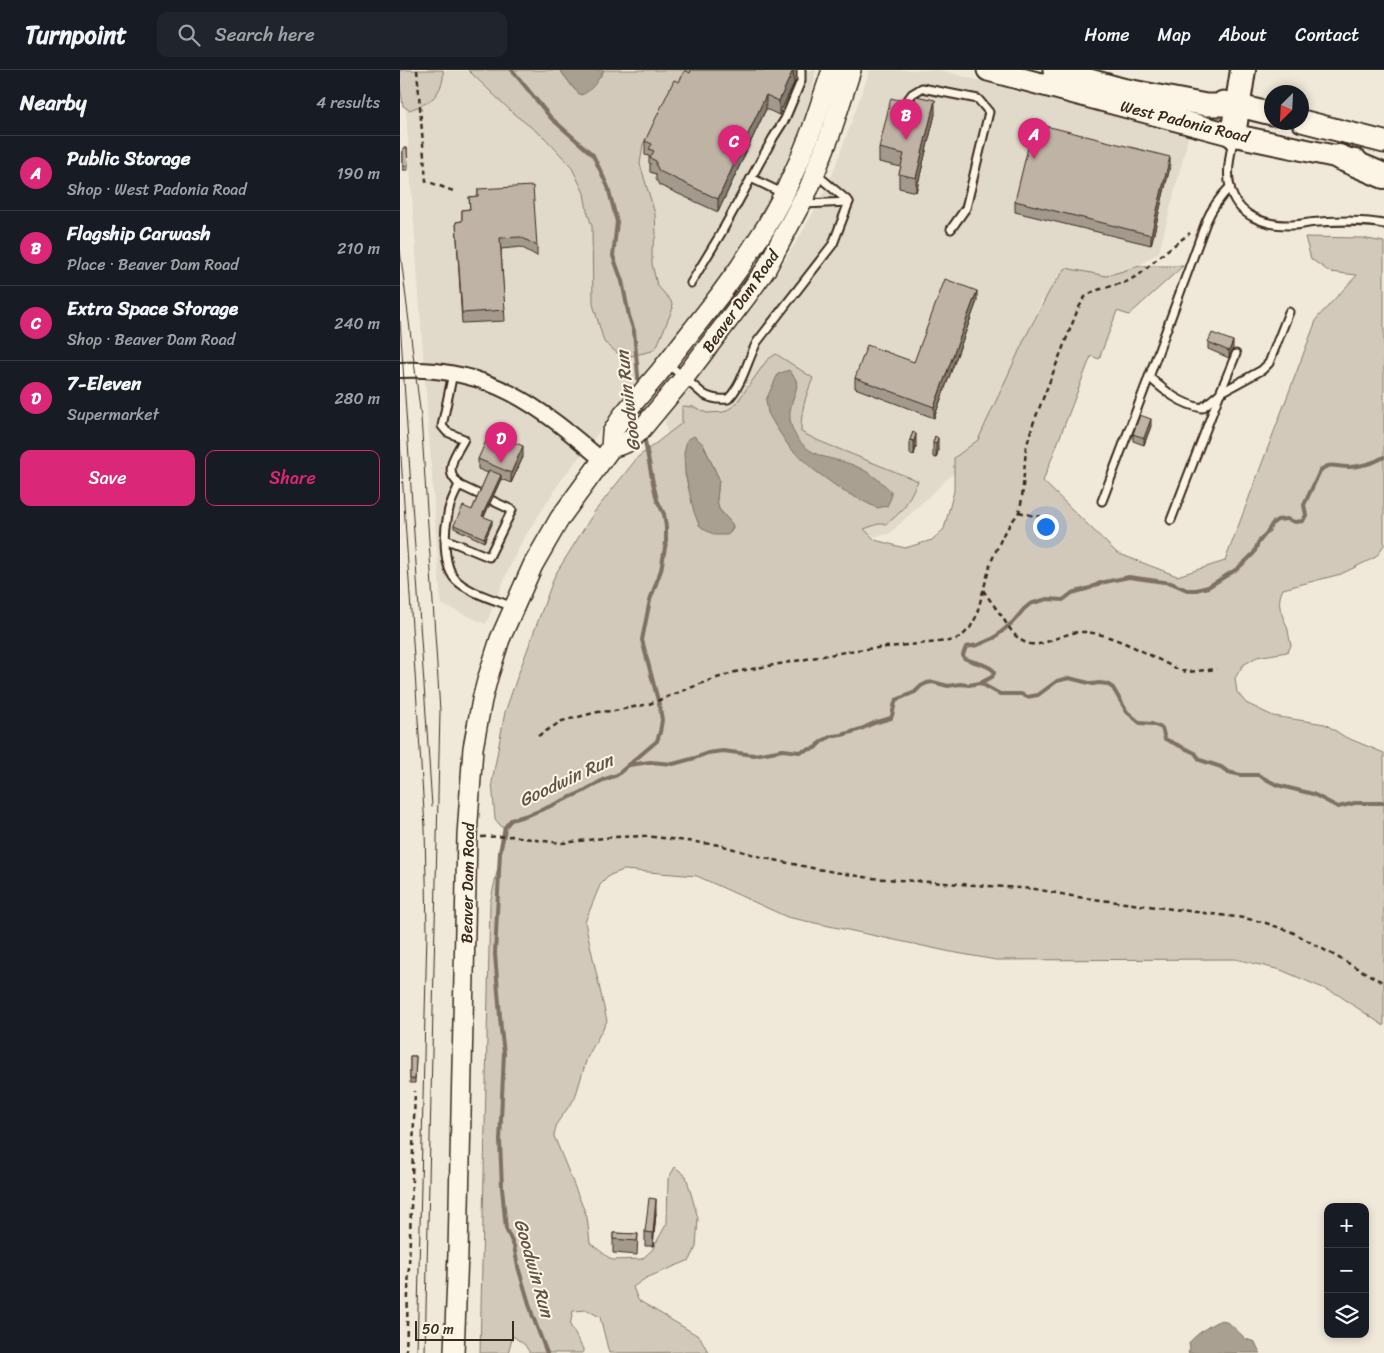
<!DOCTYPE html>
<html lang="en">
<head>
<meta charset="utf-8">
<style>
  :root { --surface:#171b24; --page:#20242c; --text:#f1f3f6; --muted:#9ea1a6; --line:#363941; --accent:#db2777 }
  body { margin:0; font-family:Sriracha,sans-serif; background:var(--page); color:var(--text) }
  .controls { position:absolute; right:15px; bottom:15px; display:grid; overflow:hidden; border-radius:10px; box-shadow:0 2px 8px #0003 }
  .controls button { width:45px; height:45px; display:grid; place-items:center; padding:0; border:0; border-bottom:1px solid var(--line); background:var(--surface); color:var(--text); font:25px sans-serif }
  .compass { position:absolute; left:864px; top:15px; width:45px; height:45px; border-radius:50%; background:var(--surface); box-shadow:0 2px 8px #0003; rotate:204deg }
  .scale { position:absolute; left:15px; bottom:12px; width:99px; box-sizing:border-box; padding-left:5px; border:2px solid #3b2a1e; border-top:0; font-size:14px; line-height:18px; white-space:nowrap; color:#3b2a1e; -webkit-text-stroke:4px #fcf5e5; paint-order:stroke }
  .you { position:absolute; left:645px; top:456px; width:18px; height:18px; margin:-12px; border:4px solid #fff; border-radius:50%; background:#1a73e8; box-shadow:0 0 0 8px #1a73e833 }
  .badge { display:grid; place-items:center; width:32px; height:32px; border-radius:50%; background:var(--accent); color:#fff; font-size:16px; font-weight:700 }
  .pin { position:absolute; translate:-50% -41px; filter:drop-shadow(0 1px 2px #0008) }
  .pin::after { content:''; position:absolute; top:26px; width:18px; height:15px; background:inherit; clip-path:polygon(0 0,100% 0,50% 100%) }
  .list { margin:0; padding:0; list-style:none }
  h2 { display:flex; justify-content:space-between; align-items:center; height:65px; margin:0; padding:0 20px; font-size:21px }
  h2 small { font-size:16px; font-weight:400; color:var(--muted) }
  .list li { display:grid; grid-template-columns:32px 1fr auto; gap:15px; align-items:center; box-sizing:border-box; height:75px; padding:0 20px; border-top:1px solid var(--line) }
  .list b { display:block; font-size:19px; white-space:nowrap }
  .list p { margin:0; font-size:16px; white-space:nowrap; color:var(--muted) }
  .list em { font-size:16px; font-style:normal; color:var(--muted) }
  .actions { display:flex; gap:10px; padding:15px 20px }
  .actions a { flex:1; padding:11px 0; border:1px solid var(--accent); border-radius:10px; text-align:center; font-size:18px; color:var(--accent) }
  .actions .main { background:var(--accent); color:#fff }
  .icon { flex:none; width:28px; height:28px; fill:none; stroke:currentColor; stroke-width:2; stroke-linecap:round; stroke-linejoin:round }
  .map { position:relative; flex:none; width:984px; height:1283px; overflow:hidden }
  header { display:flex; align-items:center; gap:30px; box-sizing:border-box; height:70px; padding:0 25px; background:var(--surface); border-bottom:1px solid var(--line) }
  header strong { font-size:24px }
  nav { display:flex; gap:28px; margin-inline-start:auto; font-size:18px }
  .search { width:350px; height:45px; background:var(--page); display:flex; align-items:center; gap:12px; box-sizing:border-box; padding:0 18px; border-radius:10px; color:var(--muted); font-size:19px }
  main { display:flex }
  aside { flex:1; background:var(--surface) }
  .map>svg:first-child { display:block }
</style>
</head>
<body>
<header>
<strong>Turnpoint</strong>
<div class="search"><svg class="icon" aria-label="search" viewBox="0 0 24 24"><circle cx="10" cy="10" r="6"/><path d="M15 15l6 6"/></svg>Search here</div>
<nav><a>Home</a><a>Map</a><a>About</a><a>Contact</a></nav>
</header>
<main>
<aside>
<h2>Nearby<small>4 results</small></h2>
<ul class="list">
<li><span class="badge">A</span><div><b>Public Storage</b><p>Shop · West Padonia Road</p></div><em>190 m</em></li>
<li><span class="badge">B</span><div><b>Flagship Carwash</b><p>Place · Beaver Dam Road</p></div><em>210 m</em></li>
<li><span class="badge">C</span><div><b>Extra Space Storage</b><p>Shop · Beaver Dam Road</p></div><em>240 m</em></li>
<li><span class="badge">D</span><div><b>7-Eleven</b><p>Supermarket</p></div><em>280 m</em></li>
</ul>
<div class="actions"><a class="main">Save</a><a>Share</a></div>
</aside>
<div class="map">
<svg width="984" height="1283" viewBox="0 0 984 1283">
  <rect width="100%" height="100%" fill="#f0e9d9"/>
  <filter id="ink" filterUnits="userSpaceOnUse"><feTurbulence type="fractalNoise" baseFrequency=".02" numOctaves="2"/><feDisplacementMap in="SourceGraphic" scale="10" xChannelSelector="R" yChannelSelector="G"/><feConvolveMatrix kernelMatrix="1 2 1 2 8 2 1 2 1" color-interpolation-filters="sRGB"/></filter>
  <g filter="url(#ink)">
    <g fill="#e1d9c9">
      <path d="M3,0H416L411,26L391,85L362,143L342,178L320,208L162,409L121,473L107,503L86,554L41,534Z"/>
      <path d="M470,0H539L789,65L759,182L720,208L642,230L577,381L489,464L288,499L265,349L356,233L377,203L401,164L417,136L433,103Z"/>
    </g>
    <g fill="#d2c9ba" stroke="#867a6c" fill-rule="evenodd">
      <path d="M0,0H43C45,11 38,26 28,32C23,35 15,38 9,40L3,36L0,15Z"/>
      <path d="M68,0H160L175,20L181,25L204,0H292L260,50L243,74L240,94L255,144L256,165L252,179V194L257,215L271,231L273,238L257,276L252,281L231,286L216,282L204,272L193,234L192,156L187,141L184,123L171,96L145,68L114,44Z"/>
      <path d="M905,167L962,168L984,172V475L976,487L941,504L883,519C875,535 883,545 888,560C889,566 890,571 891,576L887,582L857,587L843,595L835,608L837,622L846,633L873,646L925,654L945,667L984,683V956L937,924L881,900L835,889L596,890L551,882L387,847L297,806L224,800L210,805L200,815L185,852L207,951L187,988L175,1028L157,1053L154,1066L187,1147L190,1173L212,1190L242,1189L252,1180L267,1153L268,1109L275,1097L286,1106L298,1148L296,1177L290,1190L246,1208L233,1217L238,1230L300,1267L308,1282L209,1283L200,1247L187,1240L173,1241L170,1255L183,1279V1283H130L125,1275L113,1266L109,1279L110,1283H80L90,833L106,762L95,749L92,712L105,642L118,605L155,505L195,441L238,387L282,353V336L294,337L307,343L324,342L335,335L367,290L376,284L413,308C405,328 401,340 401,362L419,371L518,411L504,438L495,447L486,454H478L464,459L475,470L505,478L532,470L544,459L554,421V388L578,370L626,266L650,220L666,198L706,206L740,196H783L729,245L717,241L699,289L691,286L643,411L717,483L777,506L825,491L917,248L957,205L930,202L911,189ZM303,374L319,409L317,430L319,439L332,454L333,457L331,462L327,465L289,419L285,404Z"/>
    </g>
    <g fill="#aaa091" stroke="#7e7163">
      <path d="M160,0H204C199,9 191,22 181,25L175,20Z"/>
      <path d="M389,300C391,303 395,307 396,310C399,319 392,328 391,336C388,347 391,360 398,369C413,389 432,387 453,395C470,402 478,409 491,421V428L487,436L477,438L443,421L414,400L390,378L376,357L368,343L366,330L378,304Z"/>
      <path d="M294,366L303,374L319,409L317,430L319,439L332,454L333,457L330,462L327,465H315L305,460L299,455L294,442L285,403L284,383L287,370Z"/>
      <path d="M822,1250L830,1254L846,1269L855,1272L860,1283H788L790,1279L789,1273C794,1266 813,1252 822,1250Z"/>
    </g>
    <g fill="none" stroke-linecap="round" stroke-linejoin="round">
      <g stroke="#7e7163" stroke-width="4">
        <path d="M112,0L151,48L193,85L208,117L217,152L213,186L222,211L229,246L234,261L239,317"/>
        <path d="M241,334L243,349"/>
        <path d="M580,613L600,624H621L627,627L638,625L657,611L669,608L693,614L699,613L707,614L713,618L727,642L740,653L752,654L762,658L765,669L795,683L800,690L821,697L828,702L841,705H858L877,715L913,724L938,737L955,733H984"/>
        <path d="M229,695L250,692L273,694L295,688L308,683L323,681L354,685L383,680L399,682L415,678L422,671L432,666L442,665L461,659L474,653L491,648C494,642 493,636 496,630L515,622L521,616L527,613L533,612L548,616L560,614L569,615L580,613L592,607L594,603L593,600C585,593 573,593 564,588L563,585L566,577L578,575L594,568L613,552L624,539L630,534L647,529L663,530L672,523L690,518L700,513L729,507L771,513L787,520H796L808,517L837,499L847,490L854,483L858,473L868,461L872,454L877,450L887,449L895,452L903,451L906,445L904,435L920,401C929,391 938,398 950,397C961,396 974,393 984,387"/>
        <path d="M147,1283L133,1247L118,1197L114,1176L106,1159L102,1118L100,1071L104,983L101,959L95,884L100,782L105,757L111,750L131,744L146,738L182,722L203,710L217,705L257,671L260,662L262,650L260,638L242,570L250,530L261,500L266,472V457L264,444L257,430L253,413L244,366"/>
      </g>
      <g stroke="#3b2a1e" stroke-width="11">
        <g id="lane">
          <path d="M504,35L512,24L522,18L578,29L589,42L566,138L551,159"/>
          <path d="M833,68C831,83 826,101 830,117C836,146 866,156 892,155C901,155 910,152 919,152C940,151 963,150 984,154"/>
          <path d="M351,108L384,124"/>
          <path d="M404,134L449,132L416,104"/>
          <path d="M291,213L320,165L373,68L385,49L401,11V0"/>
          <path d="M267,293L303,324C311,329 318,330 328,329C343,314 347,291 357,272L433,174L449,132"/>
          <path d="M53,303L42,356L47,362L64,369C59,379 48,393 52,405C53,408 57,412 59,415C55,424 49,434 48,444C44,462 42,497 57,511C70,523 96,530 113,537"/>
          <path d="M749,307C765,321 780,334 802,338L820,323L836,284"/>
          <path d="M702,431L749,307L806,152C812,138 819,128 830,117"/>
          <path d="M771,450L820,323L862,300L869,293L889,242"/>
          <path d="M45,469L89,487L112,440L59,415"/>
        </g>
      </g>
      <g stroke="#3b2a1e" stroke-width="18">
        <path id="street" d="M0,300C89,296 139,336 202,390"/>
      </g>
      <g stroke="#3b2a1e" stroke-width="22">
        <g id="secondary">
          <path d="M211,378L226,373L240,361L284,308L346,227L366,199L409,118L430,65L451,0"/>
          <path d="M54,1283L58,1183L67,766L73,678L82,630L88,607L100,569L133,495L160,448L211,378L212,363L223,345L258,304L319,226L340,197L366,157L384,124L400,89L412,59L432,0"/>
        </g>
      </g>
      <g stroke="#3b2a1e" stroke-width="25">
        <g id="primary">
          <path d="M588,0L833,65L957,91"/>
          <path d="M654,0L722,19L806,35H838"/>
          <path d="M823,32L872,44"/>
          <path d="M902,51L984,72"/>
        </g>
      </g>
      <g stroke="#3b2a1e" stroke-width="28">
        <g id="highway">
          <path d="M833,65L843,0"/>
          <path d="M939,87L984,106"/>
        </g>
      </g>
      <g stroke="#3b2a1e" stroke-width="2.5" stroke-dasharray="5 4" stroke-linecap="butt">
        <path d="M17,0L26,111L56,122"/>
        <path d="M619,442L634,446L651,447"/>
        <path d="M583,520C589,529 595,537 601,545C613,564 623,582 649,571C661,567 672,561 685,562C714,564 751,586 777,599L787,602L817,599"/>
        <path d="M138,666L162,651L198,642L214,641L249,634L308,611L335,602L456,580L549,571L556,569L563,565L570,558L576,547L591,492L604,463L619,442L622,429L626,378L633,354L678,239L685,227L694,221L726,212L740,204L765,182L790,163"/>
        <path d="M81,767L112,766L143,771L162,773L213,767L246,766L320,775L365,788L417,799L470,808L635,819L677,827L844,848L866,853L892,862L984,913"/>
        <path d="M6,1283L15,1021"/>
      </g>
      <use href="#lane" stroke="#fcf5e5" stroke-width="7"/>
      <use href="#street" stroke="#fcf5e5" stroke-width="14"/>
      <use href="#secondary" stroke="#fcf5e5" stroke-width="19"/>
      <use href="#primary" stroke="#fcf5e5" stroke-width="21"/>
      <use href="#highway" stroke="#fcf5e5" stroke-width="24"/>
      <g stroke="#3b2a1e" stroke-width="1">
        <path d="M0,180L21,347L40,641L25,1283"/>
        <path d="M0,251L32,736"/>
        <path d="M0,372L25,757L27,861L17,1283"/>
      </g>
    </g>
    <g fill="#a39a8d" stroke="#3b2a1e">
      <path d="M394,0V13L379,45L366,39L318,142L259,115L256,109V104L250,102V93H249V86L245,85V71L279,12L290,3Z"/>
      <path d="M535,44L516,122L499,118V104L501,97L479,92V78Z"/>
      <path d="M3,78H7L8,100H3Z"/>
      <path d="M770,97L751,175L615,142V131Z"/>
      <path d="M78,119L137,176V186L121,177L101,179L105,251L62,253L56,152L62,151V140L70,139L69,127L78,126Z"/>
      <path d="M577,231L534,348L455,318V308L514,292Z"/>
      <path d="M808,272L833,278L829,288L808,279Z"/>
      <path d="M751,356L744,375L733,371V364Z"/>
      <path d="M513,362L516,377L514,385L510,384V370Z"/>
      <path d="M535,366L538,381L536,388L533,387V373Z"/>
      <path d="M123,387L111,413L101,409L84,447L92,454L84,472L54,458V455L72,440L88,403L78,399V389Z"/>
      <path d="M10,986H16L15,1013H10Z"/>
      <path d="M256,1143L253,1176H245V1162Z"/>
      <path d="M213,1163L238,1164L237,1185L213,1183Z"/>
    </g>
    <g fill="#857d73" stroke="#3b2a1e">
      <path d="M393,0L394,13L379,45V31Z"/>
      <path d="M366,25V39L318,142V129Z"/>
      <path d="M535,30V44L516,122V108Z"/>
      <path d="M770,87V97L751,175V165Z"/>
      <path d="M577,221V231L534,348V337Z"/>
      <path d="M833,271V278L829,288V281Z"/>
      <path d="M751,349V356L744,375V368Z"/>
      <path d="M516,364V377L514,385V371Z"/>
      <path d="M538,368V381L536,388V374Z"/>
      <path d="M123,376V387L111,413V403Z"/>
      <path d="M101,405V409L82,450V446Z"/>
      <path d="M92,450V454L84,472V468Z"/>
      <path d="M256,1129V1143L253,1176V1163Z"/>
    </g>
    <g fill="#beb3a4" stroke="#3b2a1e">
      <path d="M285,0L290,3L291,0H393L379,31L366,25L318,129L259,101L256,95V91L250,88L254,81L249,79L252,74L245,71L274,10L279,12Z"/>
      <path d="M516,26L535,30L516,108L499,104L504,84L479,78L491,28L514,34Z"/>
      <path d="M634,53L770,87L751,165L615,131Z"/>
      <path d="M3,78H7L8,96H3Z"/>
      <path d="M133,116L137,176L121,167L100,168L105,240L62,243L56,152L62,151V140L70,139L69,127L78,126V119Z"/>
      <path d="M545,209L577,221L534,337L455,308L467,275L514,292Z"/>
      <path d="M812,263L833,271L829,281L808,272Z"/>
      <path d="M740,345L751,349L744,368L733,364Z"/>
      <path d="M90,362L123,376L111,403L78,389Z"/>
      <path d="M513,362L516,364L514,371L510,370Z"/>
      <path d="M535,366L538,368L536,374L533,373Z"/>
      <path d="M89,400L101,405L82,446L92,450L84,468L54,455L63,436L72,440Z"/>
      <path d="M10,986H16L15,1009H10Z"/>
      <path d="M249,1128L256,1129L253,1163L245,1162Z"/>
      <path d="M213,1163L238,1164L237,1171L213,1169Z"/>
    </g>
  </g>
  <g text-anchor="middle" stroke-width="4" stroke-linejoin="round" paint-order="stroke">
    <g font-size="16" fill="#3b2a1e" stroke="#fcf5e5">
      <text transform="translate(785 51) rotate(14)" y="6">West Padonia Road</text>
      <text transform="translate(340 231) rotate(-55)" y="6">Beaver Dam Road</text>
      <text transform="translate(67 813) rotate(-89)" y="6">Beaver Dam Road</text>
    </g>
    <g font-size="18" font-style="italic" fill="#625346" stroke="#fcf5e5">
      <text transform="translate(228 331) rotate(-97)" y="6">Goodwin Run</text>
      <text transform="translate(166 710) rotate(-25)" y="6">Goodwin Run</text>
      <text transform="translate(134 1198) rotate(74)" y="6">Goodwin Run</text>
    </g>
  </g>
</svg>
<div class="controls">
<button>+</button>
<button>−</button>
<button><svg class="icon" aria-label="layers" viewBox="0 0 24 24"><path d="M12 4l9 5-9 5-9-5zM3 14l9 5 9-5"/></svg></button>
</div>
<svg class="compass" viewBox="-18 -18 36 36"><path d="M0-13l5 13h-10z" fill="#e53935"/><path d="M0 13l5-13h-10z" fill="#9ea1a6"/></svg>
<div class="scale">50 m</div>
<div class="you"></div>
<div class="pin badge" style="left:634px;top:89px">A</div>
<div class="pin badge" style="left:506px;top:70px">B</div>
<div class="pin badge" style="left:334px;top:96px">C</div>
<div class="pin badge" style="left:101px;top:393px">D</div>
</div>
</main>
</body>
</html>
